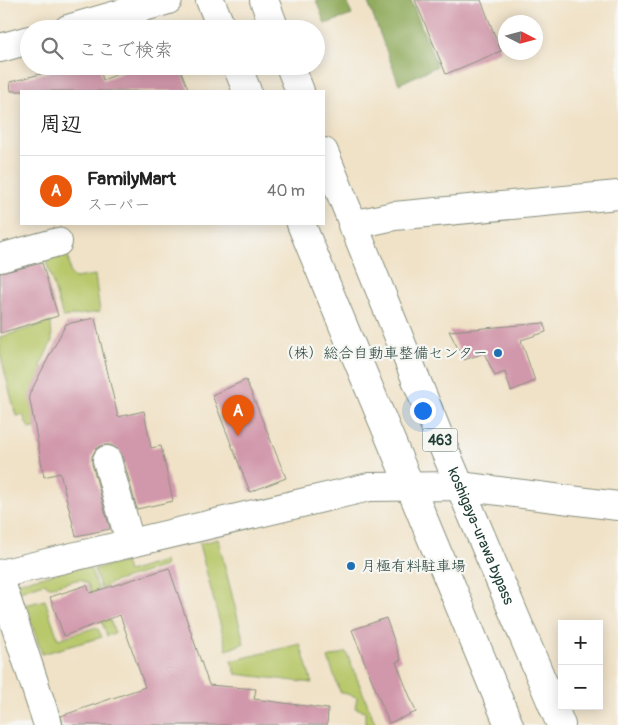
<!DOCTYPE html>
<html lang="ja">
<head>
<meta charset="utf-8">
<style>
  :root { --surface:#fff; --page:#f6f6f6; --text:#222; --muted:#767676; --line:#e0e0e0; --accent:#ea580c }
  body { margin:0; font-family:Pangolin,"Klee One",sans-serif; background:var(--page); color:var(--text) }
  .controls { position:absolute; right:15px; bottom:15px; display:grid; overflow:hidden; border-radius:0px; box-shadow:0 2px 12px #0003 }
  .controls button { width:45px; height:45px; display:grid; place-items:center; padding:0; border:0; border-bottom:1px solid var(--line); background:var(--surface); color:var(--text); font:25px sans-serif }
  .compass { position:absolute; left:498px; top:15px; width:45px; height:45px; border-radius:50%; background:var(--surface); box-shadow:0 2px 12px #0003; rotate:96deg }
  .you { position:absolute; left:422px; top:410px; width:18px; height:18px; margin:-12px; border:4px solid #fff; border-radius:50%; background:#1a73e8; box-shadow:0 0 0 8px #1a73e833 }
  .badge { display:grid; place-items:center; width:32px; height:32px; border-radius:50%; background:var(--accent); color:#fff; font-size:16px; font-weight:700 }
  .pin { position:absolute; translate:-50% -41px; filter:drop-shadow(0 1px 2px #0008) }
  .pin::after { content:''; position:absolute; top:26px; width:18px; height:15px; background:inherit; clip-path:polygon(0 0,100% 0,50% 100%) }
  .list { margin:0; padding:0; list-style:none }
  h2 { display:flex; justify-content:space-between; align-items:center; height:65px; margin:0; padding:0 20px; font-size:21px }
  h2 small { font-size:16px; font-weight:400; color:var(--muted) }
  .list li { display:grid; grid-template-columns:32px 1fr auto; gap:15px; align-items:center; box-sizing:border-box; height:70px; padding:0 20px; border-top:1px solid var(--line) }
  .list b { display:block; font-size:19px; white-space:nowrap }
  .list p { margin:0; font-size:16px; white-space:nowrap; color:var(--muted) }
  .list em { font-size:16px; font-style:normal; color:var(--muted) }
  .icon { flex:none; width:28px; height:28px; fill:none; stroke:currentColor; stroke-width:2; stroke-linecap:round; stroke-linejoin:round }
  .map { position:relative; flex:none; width:618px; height:725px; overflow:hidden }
  .search { position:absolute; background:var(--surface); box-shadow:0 2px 12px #0003; left:20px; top:20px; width:305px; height:55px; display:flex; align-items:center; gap:12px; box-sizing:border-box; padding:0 18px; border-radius:28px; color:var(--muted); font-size:19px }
  .panel { position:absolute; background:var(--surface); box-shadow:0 2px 12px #0003; left:20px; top:90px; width:305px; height:135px; border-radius:0px }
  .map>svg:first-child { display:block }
</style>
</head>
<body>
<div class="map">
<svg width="618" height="725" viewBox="0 0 618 725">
  <rect width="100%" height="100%" fill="#f6f6f2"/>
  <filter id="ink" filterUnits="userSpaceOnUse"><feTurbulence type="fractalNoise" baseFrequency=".02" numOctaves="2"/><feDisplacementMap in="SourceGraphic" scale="10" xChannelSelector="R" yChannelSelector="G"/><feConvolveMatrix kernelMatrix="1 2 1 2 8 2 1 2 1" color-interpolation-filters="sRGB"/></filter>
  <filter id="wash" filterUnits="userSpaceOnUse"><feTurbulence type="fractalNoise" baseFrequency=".0096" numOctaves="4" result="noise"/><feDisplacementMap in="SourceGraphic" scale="20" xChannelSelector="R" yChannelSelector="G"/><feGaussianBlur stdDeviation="1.12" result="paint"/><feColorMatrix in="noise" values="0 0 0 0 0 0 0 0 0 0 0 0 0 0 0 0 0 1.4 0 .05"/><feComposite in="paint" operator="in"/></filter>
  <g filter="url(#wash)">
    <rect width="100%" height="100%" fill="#f0e2c7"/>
    <g fill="#b8c86b" stroke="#6c8250">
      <path d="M68,251L70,273L75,278L95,275L100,312L63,317L46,261Z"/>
      <path d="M51,322L52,341L41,364L51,411L82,418L29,429L23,415L16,416L0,353V337Z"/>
      <path d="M218,539L244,643L227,650L199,544Z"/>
      <path d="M164,561L165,566L111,583L101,589L94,569L125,562L128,572Z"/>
      <path d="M84,566L91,570L115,633L107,636L88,584L80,579L49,587L44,583L20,591L16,583Z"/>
      <path d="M45,600L58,639L97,627L102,637L42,654L25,605Z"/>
      <path d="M300,644L312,683L236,674L231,661Z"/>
      <path d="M346,652L350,661L376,725H365V711L355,708L357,697L340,692L328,658Z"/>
    </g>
    <g fill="#92ac5f" stroke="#58744a">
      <path d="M316,0H346L352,15L325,24Z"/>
      <path d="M367,0H411L437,66L399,84Z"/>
    </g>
    <g id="blocks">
      <g fill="#d198ab">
        <path d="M415,0H481L501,51L446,74Z"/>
        <path d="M56,66H99L103,80L139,66H179L189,91H11L10,82L56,70Z"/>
        <path d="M42,263L58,316L0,333V273Z"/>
        <path d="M95,318L118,417L144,411L151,448L161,446L173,501L137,509L122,455L118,449L111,445H102L96,449L92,456V464L110,529L76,536L60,473L44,477L29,395L66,324Z"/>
        <path d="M544,323L546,332L521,340L535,381L511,391L505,372L495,376L484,353L464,360L449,331Z"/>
        <path d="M246,380L286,478L250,492L212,395Z"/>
        <path d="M169,568L209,685L256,689L254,699L328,709L327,725H63L61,716L145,687L120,615L64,636L50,597L87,585L90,593Z"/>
        <path d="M386,618L401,660L396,662L416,712L389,723L352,630Z"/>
      </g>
    </g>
  </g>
  <g filter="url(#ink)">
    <use href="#blocks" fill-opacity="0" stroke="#88907e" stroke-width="1"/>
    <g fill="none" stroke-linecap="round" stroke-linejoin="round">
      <g stroke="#88907e" stroke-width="30">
        <g id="street">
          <path d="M68,29L168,0"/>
          <path d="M0,48L29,40"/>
          <path d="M352,225L394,216L618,195"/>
          <path d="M0,258L58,242"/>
          <path d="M107,460L130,542"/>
          <path d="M0,574L369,487L460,486L618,506"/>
          <path d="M0,579L48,725"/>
        </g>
      </g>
      <g stroke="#88907e" stroke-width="30">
        <g id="highway">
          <path d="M210,0L222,29"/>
          <path d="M264,0L275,29"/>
          <path d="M237,66L247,91"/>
          <path d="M290,66L300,91"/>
          <path id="s1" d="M324,152L445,451L561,725"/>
          <path d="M301,224L509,725"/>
        </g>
      </g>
      <use href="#street" stroke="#fff" stroke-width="28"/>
      <use href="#highway" stroke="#fff" stroke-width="28"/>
    </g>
  </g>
  <g fill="#1f6fb2" stroke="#f6f6f2" stroke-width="2">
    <circle cx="498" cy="353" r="5"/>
    <circle cx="351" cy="566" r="5"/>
  </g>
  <g text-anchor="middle" stroke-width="4.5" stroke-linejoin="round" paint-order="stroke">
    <rect fill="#f6f6f2" stroke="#60746d" stroke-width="1" x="422.5" y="428.5" width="35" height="23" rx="4"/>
    <g font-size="14" font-weight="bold" fill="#1f3d34">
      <text x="440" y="445">463</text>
    </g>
    <g font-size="15" fill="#1f3d34" stroke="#f6f6f2" text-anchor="end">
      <text x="488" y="358">（株）総合自動車整備センター</text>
      <text x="361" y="571" text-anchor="start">月極有料駐車場</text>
    </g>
    <g font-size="15" fill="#1f3d34" stroke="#f6f6f2">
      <text dy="5" stroke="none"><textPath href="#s1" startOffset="415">koshigaya-urawa bypass</textPath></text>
    </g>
  </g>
</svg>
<div class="controls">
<button>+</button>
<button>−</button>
</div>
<svg class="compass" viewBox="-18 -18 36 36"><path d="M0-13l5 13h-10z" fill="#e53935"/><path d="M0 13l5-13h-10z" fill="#767676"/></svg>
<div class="you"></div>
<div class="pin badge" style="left:238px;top:436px">A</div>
<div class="search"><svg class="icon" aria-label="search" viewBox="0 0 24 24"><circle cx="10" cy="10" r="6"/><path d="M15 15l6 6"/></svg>ここで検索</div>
<section class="panel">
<h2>周辺<small></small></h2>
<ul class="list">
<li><span class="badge">A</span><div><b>FamilyMart</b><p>スーパー</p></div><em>40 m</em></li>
</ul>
</section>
</div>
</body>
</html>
